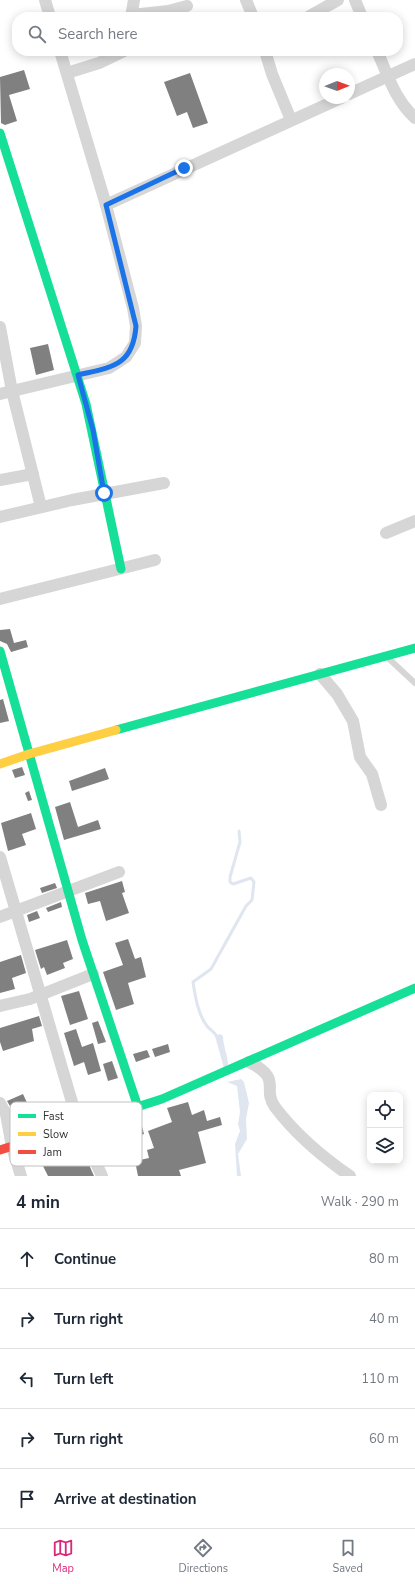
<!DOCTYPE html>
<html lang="en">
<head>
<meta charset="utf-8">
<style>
  :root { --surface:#fff; --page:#f2f2f3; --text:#1f2937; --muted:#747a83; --line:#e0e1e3; --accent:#db2777 }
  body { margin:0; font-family:"Nunito Sans",sans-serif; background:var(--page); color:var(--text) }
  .controls { position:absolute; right:12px; bottom:12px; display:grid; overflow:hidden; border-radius:8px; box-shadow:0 2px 10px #0003 }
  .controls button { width:36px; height:36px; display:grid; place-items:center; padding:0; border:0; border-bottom:1px solid var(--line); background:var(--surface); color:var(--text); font:20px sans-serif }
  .compass { position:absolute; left:319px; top:68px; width:36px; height:36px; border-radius:50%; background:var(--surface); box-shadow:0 2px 10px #0003; rotate:89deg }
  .stop { position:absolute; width:12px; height:12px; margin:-9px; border:3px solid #1a73e8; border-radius:50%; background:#fff }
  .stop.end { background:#1a73e8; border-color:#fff; box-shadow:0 1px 4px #0008 }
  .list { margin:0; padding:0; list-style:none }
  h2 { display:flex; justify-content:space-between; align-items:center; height:52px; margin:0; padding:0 16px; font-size:17px }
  h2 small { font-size:13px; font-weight:400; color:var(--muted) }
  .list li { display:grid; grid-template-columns:26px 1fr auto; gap:12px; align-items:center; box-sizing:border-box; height:60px; padding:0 16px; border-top:1px solid var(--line) }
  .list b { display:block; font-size:15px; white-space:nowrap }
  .list em { font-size:13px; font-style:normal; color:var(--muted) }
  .icon { flex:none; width:22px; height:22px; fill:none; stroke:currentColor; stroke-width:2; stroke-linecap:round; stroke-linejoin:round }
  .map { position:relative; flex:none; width:415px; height:1176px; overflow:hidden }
  .search { position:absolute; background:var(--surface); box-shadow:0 2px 10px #0003; left:12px; right:12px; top:12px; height:44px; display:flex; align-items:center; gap:10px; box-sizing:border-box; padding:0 14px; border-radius:16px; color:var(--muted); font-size:15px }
  .sheet { height:352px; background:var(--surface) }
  nav { display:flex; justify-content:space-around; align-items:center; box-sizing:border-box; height:56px; border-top:1px solid var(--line); background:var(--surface); font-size:11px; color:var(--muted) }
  nav a { display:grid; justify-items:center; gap:2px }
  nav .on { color:var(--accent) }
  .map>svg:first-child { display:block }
</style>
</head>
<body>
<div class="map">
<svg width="415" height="1176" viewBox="0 0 415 1176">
  <rect width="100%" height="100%" fill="#fff"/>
  <g fill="#dfe6f0">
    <path d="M220,1034L223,1036C223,1047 228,1055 228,1065L224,1068L215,1036Z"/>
    <path d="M241,1079L244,1082L249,1103L246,1119L247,1139L238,1154L241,1176H237L235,1144L240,1131L238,1124L240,1112L237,1086L227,1082Z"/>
  </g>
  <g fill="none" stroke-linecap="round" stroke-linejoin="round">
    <path stroke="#dfe6f0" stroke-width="3" d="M218,1038C215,1032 211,1031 207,1026C198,1015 195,995 193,982L211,969L246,906L252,900L254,882L251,878L233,884L230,882V877L240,842L239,831"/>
  </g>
  <g fill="#808080">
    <path d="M24,70L30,89L9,95L17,121L5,125L1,123L0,77Z"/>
    <path d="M190,73L208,123L193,128L187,112L177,116L164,82Z"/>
    <path d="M48,344L54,370L36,375L30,348Z"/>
    <path d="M10,629L14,643L26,640L28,647L11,652L7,644L0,641V630Z"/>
    <path d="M3,699L9,721L0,723V700Z"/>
    <path d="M22,767L25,775L15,778L12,770Z"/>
    <path d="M105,768L109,779L72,791L69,781Z"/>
    <path d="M29,791L32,800L28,801L25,793Z"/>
    <path d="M70,802L78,827L98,820L101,829L64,840L55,807Z"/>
    <path d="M31,813L36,829L22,834L26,845L8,851L1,823Z"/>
    <path d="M122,881L125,892L122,893L129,913L106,921L100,901L88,904L85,893Z"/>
    <path d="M55,883L57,888L42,893L40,888Z"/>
    <path d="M61,902L62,907L48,912L46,908Z"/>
    <path d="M37,911L40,918L29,922L27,915Z"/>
    <path d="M128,939L135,959L141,957L146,977L128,983L134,1004L116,1010L103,972L123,965L115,943Z"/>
    <path d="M67,940L73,959L63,963L65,968L47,975L44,967L41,969L35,950Z"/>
    <path d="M21,955L26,973L12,978L15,989L0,993V962Z"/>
    <path d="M79,991L88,1019L70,1025L61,996Z"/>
    <path d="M39,1016L42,1026L32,1029L34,1041L3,1051L0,1042V1028Z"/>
    <path d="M98,1021L106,1042L98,1044L92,1023Z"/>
    <path d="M76,1029L82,1047L93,1043L101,1071L88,1075L84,1062L74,1066L64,1033Z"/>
    <path d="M168,1044L170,1052L155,1057L152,1049Z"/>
    <path d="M147,1050L150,1057L136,1062L133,1054Z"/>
    <path d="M112,1061L118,1078L108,1081L103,1064Z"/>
    <path d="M23,1094L28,1105L13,1111L7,1101Z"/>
    <path d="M188,1102L192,1115L204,1110L207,1121L220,1117L222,1125L198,1132L206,1163L179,1170L181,1176H138L135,1161L149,1158L147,1150L154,1148L148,1131L172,1122L167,1108Z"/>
    <path d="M141,1123L144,1134L129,1139L125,1127Z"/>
    <path d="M79,1150L83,1160L86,1158L94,1176H48L42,1164Z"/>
  </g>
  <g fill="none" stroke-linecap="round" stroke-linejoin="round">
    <path stroke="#d6d6d6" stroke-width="6" d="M387,657L415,683"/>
    <g stroke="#d6d6d6" stroke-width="12">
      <path d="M45,0L50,17"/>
      <path d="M246,0L253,17"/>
      <path d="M355,0L362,17"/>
      <path d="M132,15L168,11L187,6"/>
      <path d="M131,17L134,0"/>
      <path d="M308,17L338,0"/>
      <path d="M265,51L272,74L291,120"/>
      <path d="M377,51C388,75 395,100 415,118"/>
      <path d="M67,73L99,63L124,51"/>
      <path d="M349,94L415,64"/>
      <path d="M106,205L341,98"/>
      <path d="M0,327L12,391L41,507"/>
      <path d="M0,394L109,368L126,357L135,343L136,326L133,308L106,205L60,51"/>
      <path d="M0,480L33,474"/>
      <path d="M0,517L72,500L164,483"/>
      <path d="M386,533L415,521"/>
      <path d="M0,599L155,560"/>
      <path d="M320,674L337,694L353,721L360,757L372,774L381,805"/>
      <path d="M0,857L79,1126L102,1176"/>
      <path d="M0,917L119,872"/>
      <path d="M0,1006L30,999L93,974"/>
      <path d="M249,1062C284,1080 261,1087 275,1107C296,1135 321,1156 350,1176"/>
      <path d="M0,1103L6,1114L12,1147L21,1176"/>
    </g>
    <g stroke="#16e098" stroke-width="9">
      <path d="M0,133L86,404L121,569"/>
      <path d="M0,651L82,940L138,1107"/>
      <path d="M116,730L415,648"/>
      <path d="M121,1112L162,1099L415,988"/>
    </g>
    <path stroke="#ffcf43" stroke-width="9" d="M0,764L29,754L116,730"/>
    <path stroke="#f24e42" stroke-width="9" d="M0,1150L121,1112"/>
  </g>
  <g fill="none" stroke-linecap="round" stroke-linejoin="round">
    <path stroke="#1a73e8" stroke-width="5" d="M104,493L93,430L78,375C112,367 133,366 136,326L106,205L184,168"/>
  </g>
  <rect x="10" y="1102" width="132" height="64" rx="6" fill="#fff" stroke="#c2c2c2" stroke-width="1"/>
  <rect x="18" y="1114" width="18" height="4" fill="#16e098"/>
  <rect x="18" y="1132" width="18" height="4" fill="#ffcf43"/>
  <rect x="18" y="1150" width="18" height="4" fill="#f24e42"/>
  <g font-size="11" fill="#323232">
    <text x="43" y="1120">Fast</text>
    <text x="43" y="1138">Slow</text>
    <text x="43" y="1156">Jam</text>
  </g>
</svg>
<div class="controls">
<button><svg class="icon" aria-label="locate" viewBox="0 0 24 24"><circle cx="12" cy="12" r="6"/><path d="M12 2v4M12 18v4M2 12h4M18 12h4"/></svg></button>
<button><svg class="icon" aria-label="layers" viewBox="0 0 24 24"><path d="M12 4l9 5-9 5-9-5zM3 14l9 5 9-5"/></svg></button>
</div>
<svg class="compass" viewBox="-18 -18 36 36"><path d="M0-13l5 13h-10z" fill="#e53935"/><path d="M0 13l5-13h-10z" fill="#747a83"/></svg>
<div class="stop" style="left:104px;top:493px"></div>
<div class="stop end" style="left:184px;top:168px"></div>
<div class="search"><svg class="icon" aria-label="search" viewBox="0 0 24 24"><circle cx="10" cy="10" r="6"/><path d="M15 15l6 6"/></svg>Search here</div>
</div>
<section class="sheet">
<h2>4 min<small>Walk · 290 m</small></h2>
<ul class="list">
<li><svg class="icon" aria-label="ahead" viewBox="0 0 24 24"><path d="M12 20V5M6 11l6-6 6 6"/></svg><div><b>Continue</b></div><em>80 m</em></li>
<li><svg class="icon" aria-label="right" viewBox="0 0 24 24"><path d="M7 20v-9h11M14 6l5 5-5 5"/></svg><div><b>Turn right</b></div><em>40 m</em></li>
<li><svg class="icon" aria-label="left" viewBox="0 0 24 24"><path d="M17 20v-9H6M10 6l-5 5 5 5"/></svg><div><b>Turn left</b></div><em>110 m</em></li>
<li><svg class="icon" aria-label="right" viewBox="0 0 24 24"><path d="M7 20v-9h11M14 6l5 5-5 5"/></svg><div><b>Turn right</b></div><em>60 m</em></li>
<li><svg class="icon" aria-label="arrive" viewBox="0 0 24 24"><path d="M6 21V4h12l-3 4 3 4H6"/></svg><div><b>Arrive at destination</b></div></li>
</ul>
</section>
<nav>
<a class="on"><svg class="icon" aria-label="map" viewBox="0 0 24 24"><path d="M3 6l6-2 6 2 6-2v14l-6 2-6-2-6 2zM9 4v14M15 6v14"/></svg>Map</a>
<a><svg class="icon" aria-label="directions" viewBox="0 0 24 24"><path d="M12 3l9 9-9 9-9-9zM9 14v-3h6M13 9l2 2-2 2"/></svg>Directions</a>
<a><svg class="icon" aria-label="saved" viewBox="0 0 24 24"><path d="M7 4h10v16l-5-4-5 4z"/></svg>Saved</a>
</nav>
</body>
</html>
